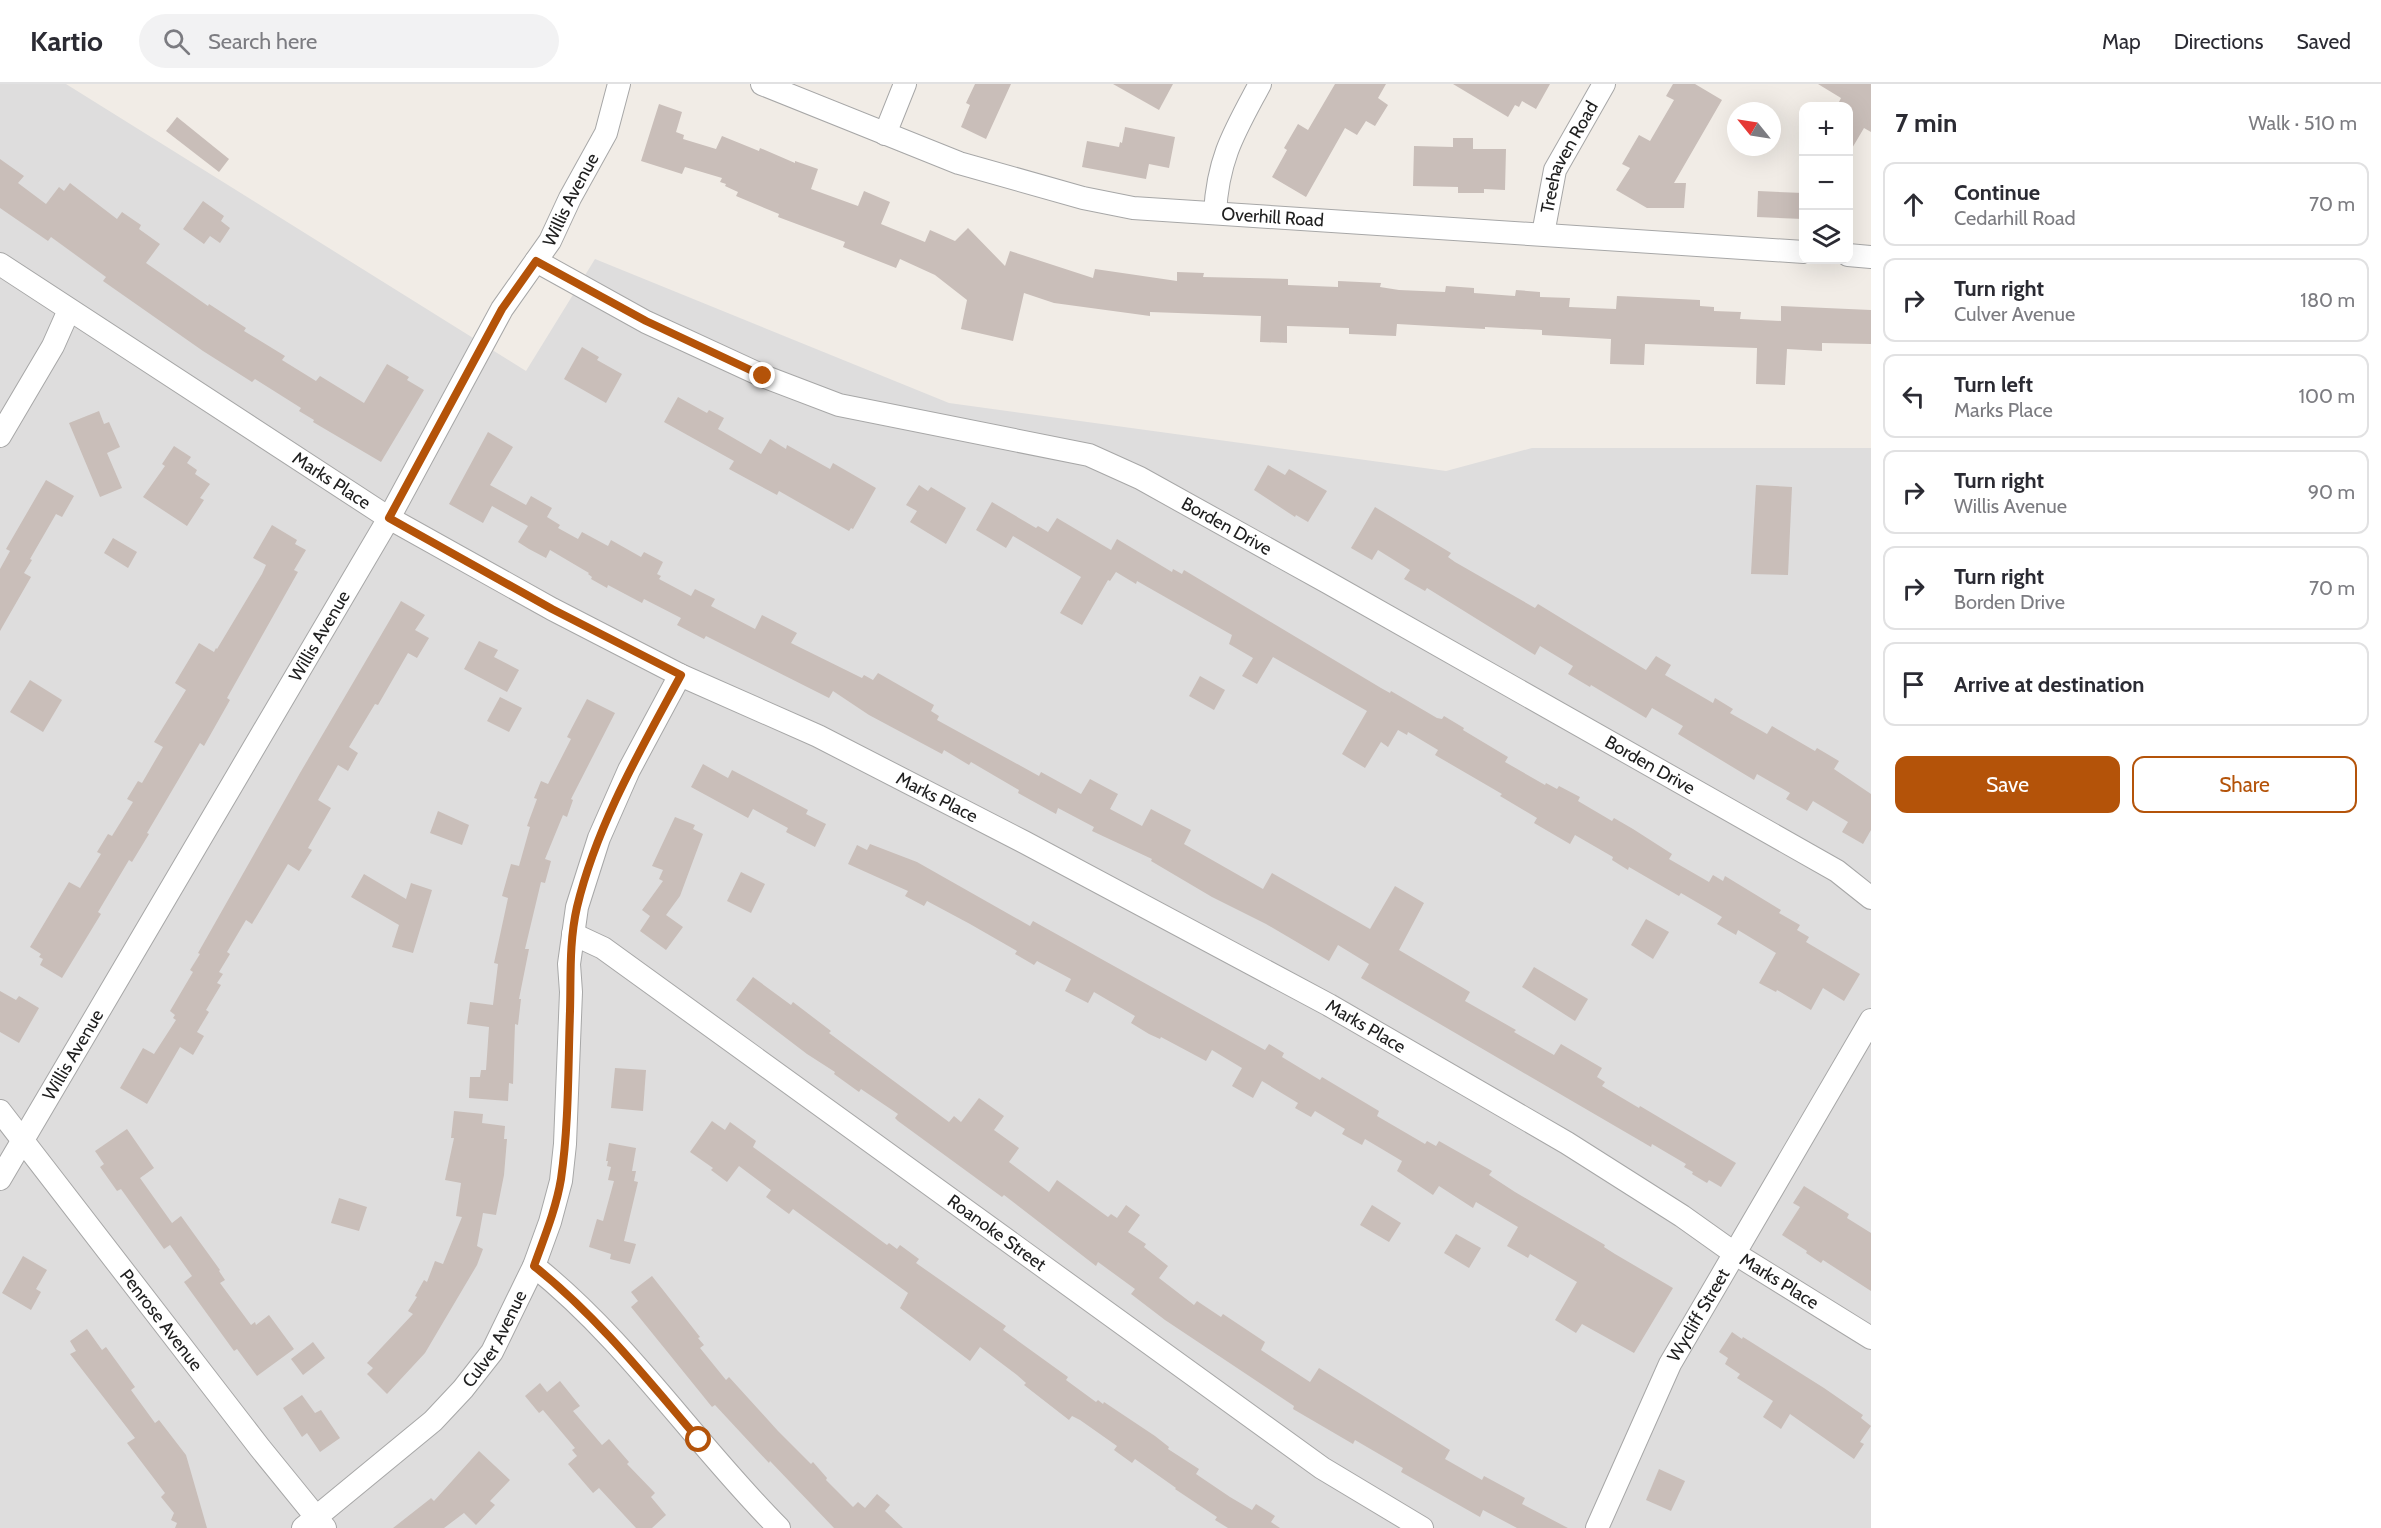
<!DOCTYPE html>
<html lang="en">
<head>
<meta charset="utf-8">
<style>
  :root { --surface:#fff; --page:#f2f2f3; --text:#2b2b33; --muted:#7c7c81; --line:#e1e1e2; --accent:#b45309 }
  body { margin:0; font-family:Cabin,sans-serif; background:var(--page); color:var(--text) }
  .controls { position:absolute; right:18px; top:18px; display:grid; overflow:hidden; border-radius:12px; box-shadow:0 6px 24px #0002 }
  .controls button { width:54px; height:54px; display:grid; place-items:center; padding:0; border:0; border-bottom:2px solid var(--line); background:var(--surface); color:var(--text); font:30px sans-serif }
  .compass { position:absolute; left:1727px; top:18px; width:54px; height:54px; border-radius:50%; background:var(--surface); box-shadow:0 6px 24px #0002; rotate:300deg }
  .stop { position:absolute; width:18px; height:18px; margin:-14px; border:4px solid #b45309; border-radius:50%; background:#fff }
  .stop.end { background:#b45309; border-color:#fff; box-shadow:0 2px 6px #0008 }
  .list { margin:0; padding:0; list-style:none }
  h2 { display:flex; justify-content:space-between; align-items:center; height:78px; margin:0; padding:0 24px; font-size:26px }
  h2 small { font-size:20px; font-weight:400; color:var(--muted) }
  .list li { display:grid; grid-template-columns:39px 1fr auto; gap:18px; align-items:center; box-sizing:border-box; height:84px; margin:0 12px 12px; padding:0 12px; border:2px solid var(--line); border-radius:12px }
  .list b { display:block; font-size:22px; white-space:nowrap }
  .list p { margin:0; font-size:20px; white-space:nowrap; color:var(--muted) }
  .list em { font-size:20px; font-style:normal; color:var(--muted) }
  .actions { display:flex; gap:12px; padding:18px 24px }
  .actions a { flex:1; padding:14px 0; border:2px solid var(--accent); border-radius:12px; text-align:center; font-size:21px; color:var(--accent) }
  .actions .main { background:var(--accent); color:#fff }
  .icon { flex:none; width:33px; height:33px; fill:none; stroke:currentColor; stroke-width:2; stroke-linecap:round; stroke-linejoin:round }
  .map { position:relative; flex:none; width:1871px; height:1444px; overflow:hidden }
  header { display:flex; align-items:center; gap:36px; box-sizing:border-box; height:84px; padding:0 30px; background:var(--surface); border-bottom:2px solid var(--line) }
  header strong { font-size:28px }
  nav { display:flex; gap:33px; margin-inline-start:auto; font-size:21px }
  .search { width:420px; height:54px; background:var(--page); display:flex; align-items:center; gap:15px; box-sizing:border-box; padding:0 21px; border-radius:33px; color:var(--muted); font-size:22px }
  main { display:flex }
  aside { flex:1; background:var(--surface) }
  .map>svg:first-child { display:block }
</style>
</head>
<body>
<header>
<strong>Kartio</strong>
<div class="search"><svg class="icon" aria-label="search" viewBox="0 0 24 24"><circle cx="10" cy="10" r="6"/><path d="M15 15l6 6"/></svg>Search here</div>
<nav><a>Map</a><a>Directions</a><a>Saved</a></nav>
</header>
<main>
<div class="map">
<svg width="1871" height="1444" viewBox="0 0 1871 1444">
  <rect width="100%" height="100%" fill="#f1ece6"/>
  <path fill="#dedddd" d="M0,0H66L526,287L595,175L949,319L1446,387L1532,364H1871V1444H0Z"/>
  <g fill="#c9beb9">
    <path d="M975,0H1011L986,55L961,43L970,21L966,19Z"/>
    <path d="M1113,0H1173L1159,26Z"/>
    <path d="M1335,0H1386L1378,14L1388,21L1375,42L1366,37L1357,51L1345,44L1306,113L1272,93L1287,66L1284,64L1298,40L1308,46Z"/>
    <path d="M1453,0H1550L1536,25L1522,17L1519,23L1515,21L1508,33Z"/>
    <path d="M1673,0H1695L1722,16L1674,99H1686L1684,124H1647L1616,106L1630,84L1622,80L1639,51L1650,57L1674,16L1666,12Z"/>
    <path d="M1818,0H1871V48L1864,44L1848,71V22H1837L1841,14Z"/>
    <path d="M659,20L682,28L676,48L684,51L683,55L716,65L722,52L759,67L760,64L795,79V77L818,85L811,105L858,122L864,107L890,118L881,140L925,158L930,146L955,157L968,144L1005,182L1010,167L1093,194L1095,185L1177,197V188L1204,189L1203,193L1288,195V201L1338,203V197L1381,199L1380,203L1399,206L1445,208L1446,202L1474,204V209L1515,212L1516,206L1540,208V213L1570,214L1569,223L1616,225L1617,212L1700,216V222L1714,223V227L1741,228L1740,235L1781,237V222L1871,226V260L1822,259V267L1787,265L1785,301L1756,300L1757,264L1645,260L1644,281L1610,280L1611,255L1542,251V246L1485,243V245L1397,240L1396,252L1349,250V244L1287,242V259L1260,258L1261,232L1150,228V232L1054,219L1024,209L1013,257L961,245L967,216L935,191L900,175L896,184L843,163L845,158L778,133L779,130L736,112L738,108L725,102L726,100L720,98L722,94L685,83L682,90L641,77Z"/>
    <path d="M177,33L229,75L219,88L166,47Z"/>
    <path d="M1125,43L1175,53L1169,84L1149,80L1146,95L1082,83L1087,57L1119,63L1120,58L1122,59Z"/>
    <path d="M1453,54H1473V65H1506L1505,106L1484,105V109H1458V103L1413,102L1414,62L1453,63Z"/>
    <path d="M0,75L24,92L18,99L46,120L59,103L64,107L70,99L117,135L122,128L141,141L139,145L160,160L146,179L208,222L209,220L246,244L244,247L285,272L282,276L316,297L320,292L364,319L387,280L409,293L407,296L424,306L381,378L313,338L314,336L299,327L301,324L255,295L252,298L203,267L103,197L106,193L51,153L48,157L0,124Z"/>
    <path d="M1758,107L1803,109V135L1757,133Z"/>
    <path d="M203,117L224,132L221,137L230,144L220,159L210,152L204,160L183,145Z"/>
    <path d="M582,263L599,273L597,276L622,290L606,319L564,295Z"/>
    <path d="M678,313L707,329L709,326L724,334L718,345L761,370L770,355L786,365L787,361L830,385L833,379L876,404L853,445L851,444L849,447L779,407L777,411L729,385L734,377L664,338Z"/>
    <path d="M99,327L104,340L109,338L120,363L107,369L122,404L100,413L69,339Z"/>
    <path d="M488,348L513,363L490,401L526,421L531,412L552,424L547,433L560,441L558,444L578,455L582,448L608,462L611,456L641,473L644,468L663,478L657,490L661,492L659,495L691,512L695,505L715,515L711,522L755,545L762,531L797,549L791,559L862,594L864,591L873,596L878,589L934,621L931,627L939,632L937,636L1039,692L1041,688L1081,710L1090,695L1118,710L1110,725L1142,742L1151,725L1191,746L1184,760L1263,805L1272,789L1370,845L1395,802L1424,819L1399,866L1470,908L1465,917L1516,946L1514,948L1554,971L1561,960L1602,984L1597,993L1605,998L1602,1002L1639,1024L1640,1022L1736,1079L1721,1103L1709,1096L1707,1099L1692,1090L1693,1088L1684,1083L1686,1080L1652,1060L1651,1063L1361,894L1369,880L1338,861L1329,877L1266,840L1212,813L1151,777L1152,775L1092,747L1094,743L1058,724L1056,730L1018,709L1019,706L971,678L969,681L944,666L942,670L869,631L833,607L829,614L706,552L704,555L677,541L681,534L644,515L642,519L608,501L607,504L591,495L592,493L588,490L589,489L550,466L546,474L529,465L518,458L528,442L492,422L483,439L449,420Z"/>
    <path d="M174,362L191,373L187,379L197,386L195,390L210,400L200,414L204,416L187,442L143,413L165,382L162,380Z"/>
    <path d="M1268,381L1285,391L1289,385L1327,407L1308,438L1296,431L1295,433L1254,406Z"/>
    <path d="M46,396L74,412L62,433L56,430L30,475L32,476L24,489L31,493L0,547V485L10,467L6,465Z"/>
    <path d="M919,401L928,407L931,403L966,424L946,460L910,438L917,427L906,421Z"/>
    <path d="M1756,401L1792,403L1788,491L1751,490Z"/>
    <path d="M992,418L1036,444L1038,442L1048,448L1057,434L1111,466L1117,455L1172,488L1173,485L1182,490L1184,486L1381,604L1390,609L1391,607L1437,634L1442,635L1444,632L1464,644L1463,646L1508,673L1505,678L1545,701L1546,699L1557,705L1559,702L1580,713L1578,717L1612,737L1614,734L1633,745L1672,770L1669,775L1709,798L1713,791L1723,797L1725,792L1781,826L1779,829L1800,841L1797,846L1809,853L1806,858L1860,890L1844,917L1823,904L1811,926L1777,906L1776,908L1759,899L1776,869L1738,846L1736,851L1717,840L1722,833L1681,809L1679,812L1629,783L1628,786L1612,776L1613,773L1575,751L1570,760L1534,739L1537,734L1500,712L1502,710L1435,671L1438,666L1408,648L1407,651L1398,646L1388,663L1381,658L1365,684L1342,670L1367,627L1273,573L1257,600L1242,592L1253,574L1229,560L1232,551L1137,497L1136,500L1116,488L1110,497L1108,496L1082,541L1060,529L1081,493L1013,452L1006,464L976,446Z"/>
    <path d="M1375,423L1451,469L1448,473L1455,478L1535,524L1538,520L1646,586L1656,572L1671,581L1665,591L1713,619L1715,614L1733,625L1730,629L1767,650L1772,642L1815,667L1817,664L1839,677L1834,685L1871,710V746L1863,760L1842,748L1848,738L1813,717L1807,727L1786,715L1790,709L1757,690L1754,696L1678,650L1683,642L1652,624L1646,634L1591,601L1590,603L1568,590L1573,582L1540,562L1535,571L1427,504L1425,507L1404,495L1410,486L1378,466L1372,476L1351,464Z"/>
    <path d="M272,441L297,456L295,460L306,466L294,486L298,488L227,614L230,616L204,662L200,659L147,749L149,750L132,778L129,776L98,828L101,830L62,894L40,881L43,875L39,873L41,870L30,863L69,798L80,804L101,770L97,768L108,750L112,752L133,718L127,715L138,697L142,699L163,663L154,658L186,606L175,599L199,559L214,568L216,564L217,565L262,490L266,481L253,474Z"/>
    <path d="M113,454L137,468L128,484L104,469Z"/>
    <path d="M401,517L425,531L415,546L429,554L417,574L408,569L378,621L375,620L349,663L358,669L348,687L338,681L318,716L331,724L308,764L312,766L299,787L288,780L252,840L246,836L227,868L230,870L219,888L223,890L217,899L221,901L206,926L209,928L197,948L204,952L193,971L180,963L147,1020L120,1004L143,964L154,970L176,936L173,934L175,931L170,927L193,888L190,886L200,870L198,869L300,689Z"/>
    <path d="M479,557L498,566L494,573L519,586L507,608L464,585Z"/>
    <path d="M1200,592L1225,606L1214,626L1189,612Z"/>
    <path d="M30,596L62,616L43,648L10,628Z"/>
    <path d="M500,613L522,624L509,648L487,637Z"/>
    <path d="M587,615L615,629L571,715L573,716L567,733L563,731L545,775L551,777L545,799L541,798L525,865H529L519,915H521L518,941L515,940L513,1000L509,999L508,1017L469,1014L470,993H480L481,986H486L489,943L467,940L470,918L493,921L498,880L494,879L508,814L502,812L511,780L519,782L530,743L527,742L537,715L534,714L541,697L548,700L571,655L567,653Z"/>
    <path d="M703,680L728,694L732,686L808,726L806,730L826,740L815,763L786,748L788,744L753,725L748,734L691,703Z"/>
    <path d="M438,727L469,741L462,761L430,749Z"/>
    <path d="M675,733L695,741L693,745L703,750L680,812L666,831L683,843L666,866L640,847L650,832L642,826L663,797L659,795L663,786L652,782Z"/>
    <path d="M870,760L917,778L1030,842L1033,837L1265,966L1269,960L1284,969L1282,973L1320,996L1322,993L1379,1027L1377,1032L1425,1060L1427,1057L1436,1062L1439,1057L1492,1087L1489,1091L1515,1108L1605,1161L1604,1163L1615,1170L1673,1204L1634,1269L1582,1240L1576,1249L1555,1236L1577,1198L1530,1170L1528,1174L1507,1162L1518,1143L1476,1118L1473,1124L1439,1102L1433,1111L1397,1087L1402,1077L1365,1055L1362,1061L1342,1050L1345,1045L1315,1027L1311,1033L1295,1024L1298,1019L1262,997L1253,1014L1232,1002L1242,984L1212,966L1206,977L1161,953L1160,955L1149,950L1131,939L1135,932L1094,908L1088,919L1065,907L1071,895L1037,877L1034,881L1015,870L1017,867L970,840L927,817L924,822L905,812L908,807L848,780L857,761L867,766Z"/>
    <path d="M741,788L765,800L751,829L727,817Z"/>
    <path d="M364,790L406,815L411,799L432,806L413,869L392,863L399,841L351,813Z"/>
    <path d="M1646,835L1669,848L1653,875L1631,861Z"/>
    <path d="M1534,883L1588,915L1575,937L1522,903Z"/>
    <path d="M753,893L791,921L793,918L831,947L829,949L949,1038L954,1032L961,1038L979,1014L1004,1032L994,1046L1019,1064L1009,1078L1049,1108L1057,1096L1108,1133L1111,1130L1117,1134L1126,1121L1140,1131L1128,1148L1146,1160L1144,1163L1168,1182L1159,1194L1194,1221L1197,1217L1221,1233L1223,1230L1265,1258L1261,1266L1310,1298L1319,1284L1450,1366L1445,1375L1482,1396L1484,1392L1525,1414L1522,1420L1568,1444H1517L1483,1426L1480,1433L1401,1388L1403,1384L1355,1356L1353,1360L1293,1325L1294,1322L1165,1236L1131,1210L1135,1205L1098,1178L1096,1182L1004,1111L1002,1113L898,1037L895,1034L898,1030L861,1005L859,1008L834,990L835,988L807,970L736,916Z"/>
    <path d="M0,907L16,916L19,912L39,924L19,959L0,948Z"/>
    <path d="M615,984L646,986L643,1027L611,1024Z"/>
    <path d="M454,1027L483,1030L482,1039L505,1042L504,1055H507L504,1091L496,1131L483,1129L477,1162L483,1165L477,1181L425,1269L387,1310L367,1290L373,1284L367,1279L413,1230L408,1227L417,1213L415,1212L424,1196L427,1198L435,1177L443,1180L462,1133L456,1132L461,1099L445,1096L454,1054H451Z"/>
    <path d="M712,1037L725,1046L730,1038L756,1057L753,1063L887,1161L889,1159L897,1165L900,1161L919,1175L916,1179L1006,1242L1003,1246L1068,1293L1066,1296L1096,1318L1098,1316L1103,1320L1104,1318L1155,1352L1169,1363L1168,1365L1199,1385L1196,1390L1230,1413L1252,1426L1256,1420L1275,1432L1271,1438L1280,1444H1228L1215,1436L1217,1433L1175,1405L1176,1404L1135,1375L1132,1379L1114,1366L1117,1362L1080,1336L1072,1332L1069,1336L1024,1301L1026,1299L1017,1291L980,1263L970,1277L900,1224L908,1209L793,1125L789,1130L766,1113L771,1106L739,1082L727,1098L711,1086L713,1084L690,1068Z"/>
    <path d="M127,1045L154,1084L140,1094L172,1139L181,1132L220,1186L219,1187L225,1196L220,1199L251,1241L255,1238L256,1241L269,1231L294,1265L257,1292L237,1265L234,1267L184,1198L192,1192L170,1161L164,1165L121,1105L117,1107L100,1083L104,1080L95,1067Z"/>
    <path d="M609,1059L636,1064L632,1087H636L634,1097L638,1098L624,1157L636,1160L630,1180L610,1175L611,1170L589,1163L597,1135L603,1137L614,1097L608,1096L611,1083L607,1082L608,1077H606Z"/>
    <path d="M1804,1102L1849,1130L1847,1134L1871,1149V1207L1823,1176L1821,1179L1806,1169L1807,1167L1782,1151L1800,1123L1793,1119Z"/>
    <path d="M339,1114L367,1123L359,1147L331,1139Z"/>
    <path d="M1372,1121L1401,1139L1389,1158L1360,1141Z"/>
    <path d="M1456,1150L1481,1164L1469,1184L1444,1169Z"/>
    <path d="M23,1172L47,1186L36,1205L41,1208L31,1226L2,1209Z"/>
    <path d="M652,1192L700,1253L698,1254L704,1261L700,1264L726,1296L729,1293L778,1347L811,1380L813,1378L827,1394L826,1396L853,1423L858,1418L865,1424L877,1410L890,1421L885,1427L903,1444H834L770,1377L769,1379L715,1321L712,1323L631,1223L638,1217L631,1208Z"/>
    <path d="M87,1245L102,1266L106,1263L135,1303L131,1306L155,1339L159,1336L186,1371L207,1444H175L177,1439L171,1436L174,1429L161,1413L165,1409L127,1359L135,1354L70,1270L76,1267L70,1257Z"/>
    <path d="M1732,1248L1742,1255L1743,1253L1824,1304L1863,1331L1861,1334L1871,1342L1860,1358L1864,1360L1854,1375L1790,1330L1781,1345L1763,1333L1773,1317L1737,1294L1740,1290L1725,1280L1728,1274L1719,1268Z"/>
    <path d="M313,1258L325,1274L303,1291L291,1275Z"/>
    <path d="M560,1297L580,1322L573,1327L602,1361L609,1355L629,1378L627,1380L655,1409L651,1413L666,1431L652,1444H636L599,1404L593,1409L568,1380L577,1372L572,1366L575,1364L543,1326L539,1329L525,1312L540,1299L547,1308Z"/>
    <path d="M302,1311L315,1329L321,1326L340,1354L320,1368L307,1349L302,1353L283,1324Z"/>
    <path d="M479,1367L510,1396L490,1417L495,1421L476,1441L464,1429L444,1444H393L430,1415L431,1414L434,1417Z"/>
    <path d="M1659,1385L1685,1397L1671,1427L1646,1416Z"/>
  </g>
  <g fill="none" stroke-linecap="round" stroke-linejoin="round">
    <g stroke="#a7a7a7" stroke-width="24">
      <g id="minor">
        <path id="s1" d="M762,0L959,79L1083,114L1133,124L1804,168"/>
        <path d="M885,50L905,0"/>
        <path d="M1215,129C1218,73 1235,47 1260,0"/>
        <path id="s2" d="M1543,150L1555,86L1604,0"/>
        <path d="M1848,171L1871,173"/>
        <path id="s3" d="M536,177L646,238L763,292L839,321L1089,371L1140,394L1327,498L1837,787L1871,814"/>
        <path id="s4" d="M0,180L389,434L552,525L680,591L818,652L1024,758L1329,921L1567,1059L1682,1132L1734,1169L1871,1254"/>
        <path d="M0,352L53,262L69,226"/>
        <path id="s5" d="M573,850L603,864L1322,1384L1422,1444"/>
        <path id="s6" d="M0,1027L260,1364L325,1444"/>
        <path id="s7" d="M0,1095L389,434L502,225L550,157L570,114L606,49L619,0"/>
        <path d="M534,1182C628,1257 695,1360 779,1444"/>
        <path id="s8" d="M303,1444L433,1337L463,1305L492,1268L534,1182L550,1138L561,1097L565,1060L571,908L569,880L577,823L599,754L629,686L680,591"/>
        <path id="s9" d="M1597,1444L1670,1280L1871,936"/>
      </g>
    </g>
    <use href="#minor" stroke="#fff" stroke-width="22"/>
  </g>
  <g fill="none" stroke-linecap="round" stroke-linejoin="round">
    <path stroke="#b45309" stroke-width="8" d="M699,1356C647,1295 597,1232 534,1182C544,1154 556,1125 561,1095C569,1040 568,983 570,927C571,892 569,858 577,823C597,740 641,665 681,591L552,525L389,434L502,225L536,177L646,237L763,292"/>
  </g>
  <g text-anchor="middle" stroke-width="5" stroke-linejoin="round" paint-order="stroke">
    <g font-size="18" fill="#202020" stroke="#fff">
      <text dy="6" stroke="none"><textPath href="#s2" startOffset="82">Treehaven Road</textPath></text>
      <text dy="6" stroke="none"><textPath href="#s7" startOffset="1134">Willis Avenue</textPath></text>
      <text dy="6" stroke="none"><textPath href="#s1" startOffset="532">Overhill Road</textPath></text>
      <text dy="6" stroke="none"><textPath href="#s4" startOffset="396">Marks Place</textPath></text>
      <text dy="6" stroke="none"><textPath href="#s3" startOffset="746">Borden Drive</textPath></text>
      <text dy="6" stroke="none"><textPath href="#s7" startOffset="630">Willis Avenue</textPath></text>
      <text dy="6" stroke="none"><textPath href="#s3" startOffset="1232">Borden Drive</textPath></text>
      <text dy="6" stroke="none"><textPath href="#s4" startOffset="1080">Marks Place</textPath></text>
      <text dy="6" stroke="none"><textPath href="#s4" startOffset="1566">Marks Place</textPath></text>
      <text dy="6" stroke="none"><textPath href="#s7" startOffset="144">Willis Avenue</textPath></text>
      <text dy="6" stroke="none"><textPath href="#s5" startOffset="519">Roanoke Street</textPath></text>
      <text dy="6" stroke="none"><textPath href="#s4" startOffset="2052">Marks Place</textPath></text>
      <text dy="6" stroke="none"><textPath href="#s9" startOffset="236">Wycliff Street</textPath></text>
      <text dy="6" stroke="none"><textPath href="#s6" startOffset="264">Penrose Avenue</textPath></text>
      <text dy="6" stroke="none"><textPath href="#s8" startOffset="272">Culver Avenue</textPath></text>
    </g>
  </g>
</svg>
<div class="controls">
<button>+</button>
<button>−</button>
<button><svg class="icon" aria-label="layers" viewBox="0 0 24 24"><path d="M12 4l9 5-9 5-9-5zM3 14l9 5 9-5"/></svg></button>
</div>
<svg class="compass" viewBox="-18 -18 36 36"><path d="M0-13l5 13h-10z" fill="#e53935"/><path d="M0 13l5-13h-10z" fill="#7c7c81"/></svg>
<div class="stop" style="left:699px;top:1356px"></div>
<div class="stop end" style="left:763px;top:292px"></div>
</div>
<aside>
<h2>7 min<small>Walk · 510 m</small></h2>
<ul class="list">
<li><svg class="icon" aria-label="ahead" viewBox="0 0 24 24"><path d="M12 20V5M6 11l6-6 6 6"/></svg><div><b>Continue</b><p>Cedarhill Road</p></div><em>70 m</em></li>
<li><svg class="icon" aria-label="right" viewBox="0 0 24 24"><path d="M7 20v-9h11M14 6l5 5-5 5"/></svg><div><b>Turn right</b><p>Culver Avenue</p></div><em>180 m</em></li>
<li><svg class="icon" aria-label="left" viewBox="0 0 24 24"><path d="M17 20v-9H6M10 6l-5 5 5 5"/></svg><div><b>Turn left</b><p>Marks Place</p></div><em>100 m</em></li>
<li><svg class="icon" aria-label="right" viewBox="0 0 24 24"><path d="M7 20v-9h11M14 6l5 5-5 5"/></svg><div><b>Turn right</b><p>Willis Avenue</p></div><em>90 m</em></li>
<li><svg class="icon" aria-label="right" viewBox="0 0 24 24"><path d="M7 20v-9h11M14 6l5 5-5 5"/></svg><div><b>Turn right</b><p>Borden Drive</p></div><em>70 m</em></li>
<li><svg class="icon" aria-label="arrive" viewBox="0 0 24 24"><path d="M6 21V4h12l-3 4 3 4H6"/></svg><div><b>Arrive at destination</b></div></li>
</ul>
<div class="actions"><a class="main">Save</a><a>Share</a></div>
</aside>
</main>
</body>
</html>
